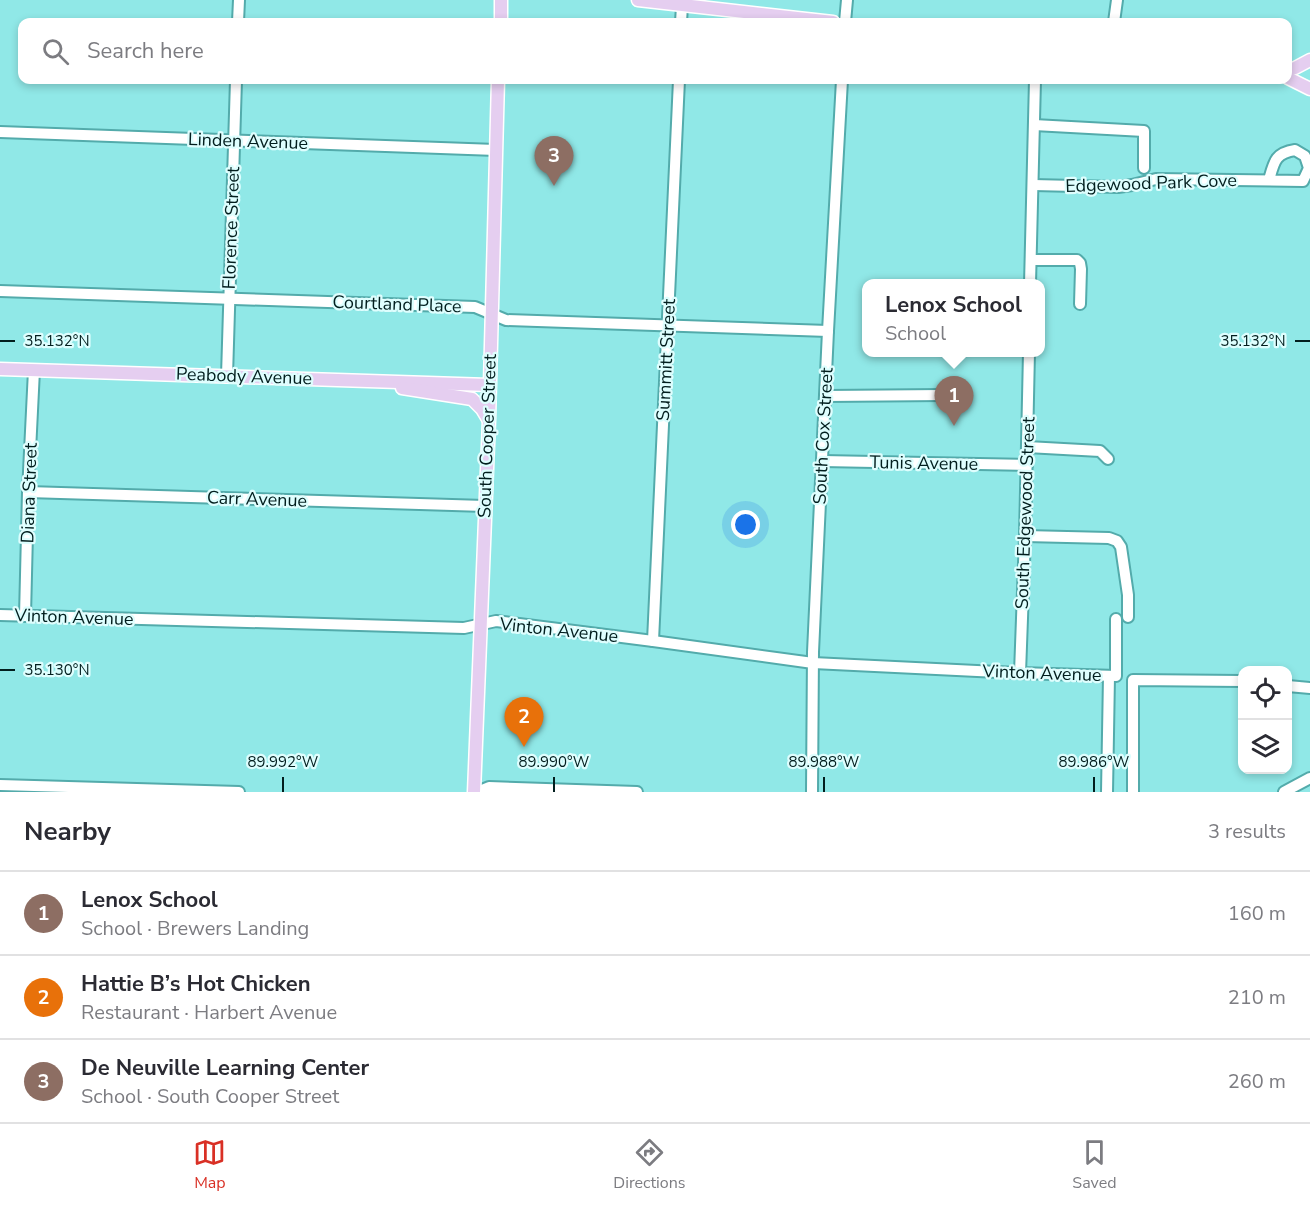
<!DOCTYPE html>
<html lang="en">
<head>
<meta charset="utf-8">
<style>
  :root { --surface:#fff; --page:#f7f7f7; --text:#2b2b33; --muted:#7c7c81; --line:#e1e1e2; --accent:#d93025 }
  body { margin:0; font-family:"Nunito Sans",sans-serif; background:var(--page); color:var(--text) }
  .controls { position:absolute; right:18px; bottom:18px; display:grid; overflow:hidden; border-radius:12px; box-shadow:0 3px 9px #0003 }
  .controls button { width:54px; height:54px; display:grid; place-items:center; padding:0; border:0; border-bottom:2px solid var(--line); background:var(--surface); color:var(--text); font:30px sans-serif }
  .you { position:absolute; left:746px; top:525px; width:21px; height:21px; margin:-15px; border:4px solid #fff; border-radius:50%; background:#1a73e8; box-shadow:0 0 0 9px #1a73e833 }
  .badge { display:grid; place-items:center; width:39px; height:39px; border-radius:50%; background:var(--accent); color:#fff; font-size:20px; font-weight:700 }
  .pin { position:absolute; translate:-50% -50px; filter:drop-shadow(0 2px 3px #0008) }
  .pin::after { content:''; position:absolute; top:32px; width:21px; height:18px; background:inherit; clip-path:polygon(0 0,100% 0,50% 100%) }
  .popup { position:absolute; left:862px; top:279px; width:183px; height:78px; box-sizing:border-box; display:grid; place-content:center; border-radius:12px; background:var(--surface); filter:drop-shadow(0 2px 4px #0005); font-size:20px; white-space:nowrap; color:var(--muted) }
  .popup b { font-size:22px; color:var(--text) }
  .popup::after { content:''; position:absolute; left:50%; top:100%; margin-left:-12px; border:12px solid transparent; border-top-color:var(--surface) }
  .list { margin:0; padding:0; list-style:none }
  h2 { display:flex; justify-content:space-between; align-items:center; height:78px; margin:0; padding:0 24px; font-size:26px }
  h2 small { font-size:20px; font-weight:400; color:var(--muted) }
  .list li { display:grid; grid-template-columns:39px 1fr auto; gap:18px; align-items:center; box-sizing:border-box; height:84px; padding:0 24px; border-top:2px solid var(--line) }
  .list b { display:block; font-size:22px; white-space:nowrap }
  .list p { margin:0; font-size:20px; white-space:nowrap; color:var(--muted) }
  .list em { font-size:20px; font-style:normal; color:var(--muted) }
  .icon { flex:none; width:33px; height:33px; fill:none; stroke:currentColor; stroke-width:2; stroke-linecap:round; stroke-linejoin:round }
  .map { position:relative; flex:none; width:1310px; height:792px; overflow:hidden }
  .search { position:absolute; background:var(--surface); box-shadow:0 3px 9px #0003; left:18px; right:18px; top:18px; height:66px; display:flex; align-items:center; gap:15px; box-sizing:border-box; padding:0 21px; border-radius:12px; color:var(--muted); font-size:22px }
  .sheet { height:330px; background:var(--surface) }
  nav { display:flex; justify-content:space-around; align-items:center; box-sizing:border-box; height:84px; border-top:2px solid var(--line); background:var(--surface); font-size:16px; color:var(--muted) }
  nav a { display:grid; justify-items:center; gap:3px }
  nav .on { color:var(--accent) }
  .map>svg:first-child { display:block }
</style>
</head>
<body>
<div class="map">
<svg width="1310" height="792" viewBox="0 0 1310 792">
  <rect width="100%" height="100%" fill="#90e8e7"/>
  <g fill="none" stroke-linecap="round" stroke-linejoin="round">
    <g stroke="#53abab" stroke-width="14">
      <g id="minor">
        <path d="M238,22L239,0"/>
        <path d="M681,22L682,6"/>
        <path d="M845,22L847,0"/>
        <path d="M1114,22L1117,0"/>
        <path d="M1034,125L1144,131V168"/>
        <path d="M0,132L496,150"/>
        <path d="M1033,185L1118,187L1132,185L1156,179L1303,181L1309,168L1305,156L1295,150C1275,153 1274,162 1269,180"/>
        <path d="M1031,260H1077L1080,263L1081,269L1080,304"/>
        <path d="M1030,284L1035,80"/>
        <path d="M0,291L475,307L506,320L828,331"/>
        <path d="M227,376L236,80"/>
        <path d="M825,396L944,395"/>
        <path d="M1027,447L1100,451L1108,459"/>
        <path d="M822,461L1027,465"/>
        <path d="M28,492L485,506"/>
        <path d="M1025,536L1109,538L1117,541L1121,547L1128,595V617"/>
        <path d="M0,615L464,628L496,621L653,641L813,663L1020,673L1116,676V619"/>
        <path d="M25,616L28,492L34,370"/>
        <path d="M653,641L679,80"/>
        <path d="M1020,673L1025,536L1029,352"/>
        <path d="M1288,686L1310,688"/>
        <path d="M0,785L239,792"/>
        <path d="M477,792L489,787L637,792"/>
        <path d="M812,792L813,652L828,331L842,80"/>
        <path d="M1107,792L1109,676"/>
        <path d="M1133,792V680L1242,681"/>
        <path d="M1284,792L1310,778"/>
      </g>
    </g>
    <g stroke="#fff" stroke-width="15">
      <g id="major">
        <path d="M638,0L833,22"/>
        <path d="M501,22V0"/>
        <path d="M1288,70L1295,68L1310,60"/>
        <path d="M1288,78L1310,89"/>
        <path d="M0,369L489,385"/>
        <path d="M402,388L472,399L482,409L488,419"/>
        <path d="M474,792L489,420L498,80"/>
      </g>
    </g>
    <use href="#minor" stroke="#fff" stroke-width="10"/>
    <use href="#major" stroke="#e5cef0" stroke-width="12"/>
  </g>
  <path fill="none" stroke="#021e1e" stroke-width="2" d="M0,341H15M1295,341H1310M0,670H15M283,777V792M554,777V792M824,777V792M1094,777V792"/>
  <g text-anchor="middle" stroke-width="4.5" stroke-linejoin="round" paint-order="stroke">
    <g font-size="18" fill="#021e1e" stroke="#defefe">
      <text transform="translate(248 141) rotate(2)" y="6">Linden Avenue</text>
      <text transform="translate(1151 183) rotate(-2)" y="6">Edgewood Park Cove</text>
      <text transform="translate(231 228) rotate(-88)" y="6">Florence Street</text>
      <text transform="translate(397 304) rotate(2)" y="6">Courtland Place</text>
      <text transform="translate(666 360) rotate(-87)" y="6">Summitt Street</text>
      <text transform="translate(244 376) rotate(2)" y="6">Peabody Avenue</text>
      <text transform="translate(487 436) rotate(-88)" y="6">South Cooper Street</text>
      <text transform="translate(823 436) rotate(-87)" y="6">South Cox Street</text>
      <text transform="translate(924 463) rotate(1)" y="6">Tunis Avenue</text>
      <text transform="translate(29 493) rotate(-88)" y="6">Diana Street</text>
      <text transform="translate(257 499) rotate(2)" y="6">Carr Avenue</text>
      <text transform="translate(1025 513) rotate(-88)" y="6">South Edgewood Street</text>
      <text transform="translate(74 617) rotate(2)" y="6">Vinton Avenue</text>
      <text transform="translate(559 630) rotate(6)" y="6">Vinton Avenue</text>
      <text transform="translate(1042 673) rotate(2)" y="6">Vinton Avenue</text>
    </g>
  </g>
  <g font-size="15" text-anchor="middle" fill="#021e1e" stroke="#defefe" stroke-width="4.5" stroke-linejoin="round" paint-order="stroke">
    <text x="57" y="346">35.132°N</text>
    <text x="1253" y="346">35.132°N</text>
    <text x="57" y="675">35.130°N</text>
    <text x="283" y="767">89.992°W</text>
    <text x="554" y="767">89.990°W</text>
    <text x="824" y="767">89.988°W</text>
    <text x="1094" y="767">89.986°W</text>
  </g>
</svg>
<div class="controls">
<button><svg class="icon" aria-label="locate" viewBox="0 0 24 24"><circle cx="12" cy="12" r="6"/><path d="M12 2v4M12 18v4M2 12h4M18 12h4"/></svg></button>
<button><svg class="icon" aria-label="layers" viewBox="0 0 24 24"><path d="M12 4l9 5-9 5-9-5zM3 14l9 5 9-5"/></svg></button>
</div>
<div class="you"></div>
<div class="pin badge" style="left:954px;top:426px;background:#8d6e63">1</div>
<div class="popup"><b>Lenox School</b>School</div>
<div class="pin badge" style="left:524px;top:747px;background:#e8710a">2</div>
<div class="pin badge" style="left:554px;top:186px;background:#8d6e63">3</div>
<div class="search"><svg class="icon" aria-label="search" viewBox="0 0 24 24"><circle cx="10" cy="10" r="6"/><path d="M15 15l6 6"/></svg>Search here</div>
</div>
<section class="sheet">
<h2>Nearby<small>3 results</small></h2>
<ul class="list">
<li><span class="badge" style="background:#8d6e63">1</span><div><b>Lenox School</b><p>School · Brewers Landing</p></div><em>160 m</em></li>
<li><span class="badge" style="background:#e8710a">2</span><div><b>Hattie B’s Hot Chicken</b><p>Restaurant · Harbert Avenue</p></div><em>210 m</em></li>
<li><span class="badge" style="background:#8d6e63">3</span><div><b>De Neuville Learning Center</b><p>School · South Cooper Street</p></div><em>260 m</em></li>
</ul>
</section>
<nav>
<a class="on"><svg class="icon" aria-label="map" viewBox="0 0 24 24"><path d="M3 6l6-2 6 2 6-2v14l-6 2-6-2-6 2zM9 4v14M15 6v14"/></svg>Map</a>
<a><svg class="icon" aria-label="directions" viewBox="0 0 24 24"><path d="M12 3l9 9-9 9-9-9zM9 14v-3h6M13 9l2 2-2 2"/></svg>Directions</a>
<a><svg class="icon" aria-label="saved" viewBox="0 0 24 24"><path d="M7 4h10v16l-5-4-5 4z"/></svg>Saved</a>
</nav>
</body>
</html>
